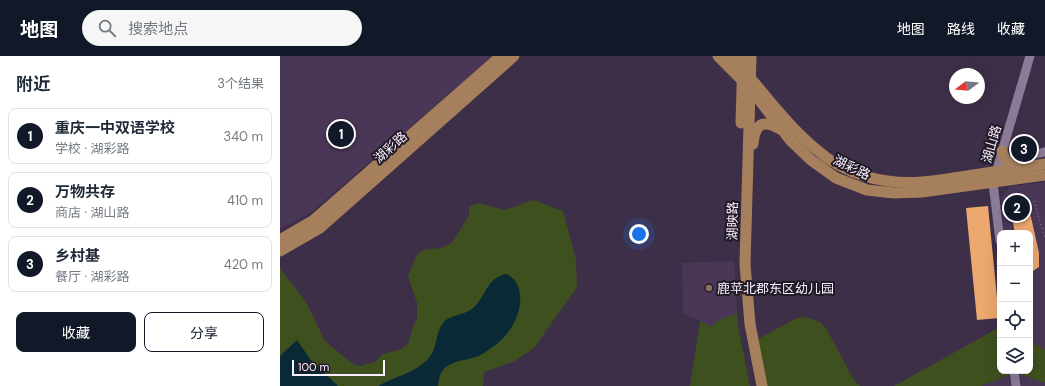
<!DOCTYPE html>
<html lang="zh">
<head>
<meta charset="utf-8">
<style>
  :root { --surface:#fff; --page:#f6f6f7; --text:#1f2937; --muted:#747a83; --line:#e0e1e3; --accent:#111827 }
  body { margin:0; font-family:"DM Sans","Noto Sans SC",sans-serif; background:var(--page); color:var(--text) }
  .controls { position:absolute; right:12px; bottom:12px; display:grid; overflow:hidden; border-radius:8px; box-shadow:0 4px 16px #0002 }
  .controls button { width:36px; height:36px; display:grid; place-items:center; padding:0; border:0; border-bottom:1px solid var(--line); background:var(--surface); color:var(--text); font:20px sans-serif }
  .compass { position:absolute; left:669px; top:12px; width:36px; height:36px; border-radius:50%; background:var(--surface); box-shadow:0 4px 16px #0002; rotate:254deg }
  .scale { position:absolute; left:12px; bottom:10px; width:93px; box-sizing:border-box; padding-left:4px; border:2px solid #f9f1ff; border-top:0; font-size:11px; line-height:14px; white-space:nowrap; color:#f9f1ff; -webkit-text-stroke:3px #211a26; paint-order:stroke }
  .you { position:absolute; left:359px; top:178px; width:14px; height:14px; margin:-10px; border:3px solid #fff; border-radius:50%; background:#1a73e8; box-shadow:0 0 0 6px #1a73e833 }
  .badge { display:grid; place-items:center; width:26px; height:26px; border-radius:50%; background:var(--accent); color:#fff; font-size:13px; font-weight:700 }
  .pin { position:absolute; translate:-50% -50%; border:2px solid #fff; box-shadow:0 1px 4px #0006 }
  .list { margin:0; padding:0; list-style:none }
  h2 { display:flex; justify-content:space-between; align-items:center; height:52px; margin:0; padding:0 16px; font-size:17px }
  h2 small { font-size:13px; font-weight:400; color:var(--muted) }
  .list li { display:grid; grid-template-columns:26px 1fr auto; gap:12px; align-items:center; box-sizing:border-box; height:56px; margin:0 8px 8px; padding:0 8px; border:1px solid var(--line); border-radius:8px }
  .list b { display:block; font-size:15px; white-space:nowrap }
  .list p { margin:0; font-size:13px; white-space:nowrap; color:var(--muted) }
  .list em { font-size:13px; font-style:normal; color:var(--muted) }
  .actions { display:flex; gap:8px; padding:12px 16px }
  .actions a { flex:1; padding:9px 0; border:1px solid var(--accent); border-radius:8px; text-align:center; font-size:14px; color:var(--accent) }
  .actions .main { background:var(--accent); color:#fff }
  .icon { flex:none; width:22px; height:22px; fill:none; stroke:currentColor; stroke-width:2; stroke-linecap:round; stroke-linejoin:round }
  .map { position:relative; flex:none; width:765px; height:330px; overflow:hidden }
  header { display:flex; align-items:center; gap:24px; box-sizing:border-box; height:56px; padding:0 20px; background:var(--accent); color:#fff }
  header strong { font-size:19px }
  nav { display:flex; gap:22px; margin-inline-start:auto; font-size:14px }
  .search { width:280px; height:36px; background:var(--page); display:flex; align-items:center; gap:10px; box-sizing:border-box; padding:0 14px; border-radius:22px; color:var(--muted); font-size:15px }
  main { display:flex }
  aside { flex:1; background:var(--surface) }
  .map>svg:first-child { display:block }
</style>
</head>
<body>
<header>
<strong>地图</strong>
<div class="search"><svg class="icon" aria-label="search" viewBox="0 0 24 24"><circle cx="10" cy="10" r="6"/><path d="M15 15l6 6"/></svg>搜索地点</div>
<nav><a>地图</a><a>路线</a><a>收藏</a></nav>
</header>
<main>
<aside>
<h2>附近<small>3个结果</small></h2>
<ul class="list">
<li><span class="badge">1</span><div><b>重庆一中双语学校</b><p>学校 · 湖彩路</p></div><em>340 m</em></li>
<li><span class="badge">2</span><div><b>万物共存</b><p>商店 · 湖山路</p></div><em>410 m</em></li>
<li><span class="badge">3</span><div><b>乡村基</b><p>餐厅 · 湖彩路</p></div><em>420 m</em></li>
</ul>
<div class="actions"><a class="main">收藏</a><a>分享</a></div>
</aside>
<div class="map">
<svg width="765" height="330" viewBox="0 0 765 330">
  <rect width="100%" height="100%" fill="#3e2f48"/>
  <g fill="#4a3757">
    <path d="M0,0H213L30,157L0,173Z"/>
    <path d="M765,126V294L750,285V177H725L721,141L730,131Z"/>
    <path d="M454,205L457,257L437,265L432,271L403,257L402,207Z"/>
    <path d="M739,318L765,327V330H741Z"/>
    <path d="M729,319L731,330H701Z"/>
  </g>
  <g fill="#3f501f">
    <path d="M253,144L283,155L296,204L297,231L254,292L235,305L204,316L203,330H0V212L26,246L45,285L73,308L80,310L95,306L103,298L121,293L128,288L134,268L137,263V247L128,220L136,200L143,194L160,192L172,187L189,159V151L197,147L225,154Z"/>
    <path d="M457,257L458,270L470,330H410L420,265L432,271L437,265Z"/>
    <path d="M525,261L540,266L546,272L574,324L580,330H485L476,284L517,262Z"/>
    <path d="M720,271V315H729V319L701,330H614Z"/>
    <path d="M750,285L765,294V327L739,318V315H750Z"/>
  </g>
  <g fill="#092936">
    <path d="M226,218C248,227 241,260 229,275C223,284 213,291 204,297C193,305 177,302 166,311C160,316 159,322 158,330H98C113,321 132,318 145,306C159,294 154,279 163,267C170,258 184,260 193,252C207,240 205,223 226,218Z"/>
    <path d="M17,284L30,303L58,330H0V300Z"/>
  </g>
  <g fill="#eca86e">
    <path d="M733,148L739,149L747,152L751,161L759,197V211L750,217V177H735L730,152Z"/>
    <path d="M708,150L719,262L697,264L686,152Z"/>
  </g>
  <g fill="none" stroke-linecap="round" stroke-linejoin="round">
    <path stroke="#968b9e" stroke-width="1" stroke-dasharray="1 3" stroke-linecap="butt" d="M754,145L765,182"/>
    <g stroke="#8b7b98" stroke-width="9">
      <path d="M725,105L765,96"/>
      <path d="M720,185L713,127L750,0"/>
      <path d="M734,315L736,330"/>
    </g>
    <g stroke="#a67f5d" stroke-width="11">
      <path d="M438,0L470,32L510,84L531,104L556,122L587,134L614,137L642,136L765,119"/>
      <path d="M451,0C480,31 504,67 537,94C565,119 605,129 642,126C657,125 672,122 687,120C713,116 739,112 765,108"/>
      <path d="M471,0L465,208L470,268L482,330"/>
      <path d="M461,67L463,0"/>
      <path d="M473,88C475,68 482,63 500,73"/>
      <path d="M722,95C725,106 728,109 738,112"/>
      <path d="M0,184L34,164L221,0"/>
      <path d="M0,195L40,172L234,0"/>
    </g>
  </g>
  <circle fill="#8d6e63" stroke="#211a26" stroke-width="1.5" cx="429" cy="232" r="4"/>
  <g text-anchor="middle" stroke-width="4" stroke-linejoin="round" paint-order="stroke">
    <g font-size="13" fill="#f9f1ff" stroke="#211a26">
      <text transform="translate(711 88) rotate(-74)" y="5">湖山路</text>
      <text transform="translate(110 91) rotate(-42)" y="5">湖彩路</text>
      <text transform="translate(572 111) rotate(26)" y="5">湖彩路</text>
      <text transform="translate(452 165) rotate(-89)" y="5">湖映路</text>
    </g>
    <g font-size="13" fill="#f9f1ff" stroke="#211a26" text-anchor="start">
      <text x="437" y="237">鹿苹北郡东区幼儿园</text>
    </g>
  </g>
</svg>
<div class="controls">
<button>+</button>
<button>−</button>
<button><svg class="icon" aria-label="locate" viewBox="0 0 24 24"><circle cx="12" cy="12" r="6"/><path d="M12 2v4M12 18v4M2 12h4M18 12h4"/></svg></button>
<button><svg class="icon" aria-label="layers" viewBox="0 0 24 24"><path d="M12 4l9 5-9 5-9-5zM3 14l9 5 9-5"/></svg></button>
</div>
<svg class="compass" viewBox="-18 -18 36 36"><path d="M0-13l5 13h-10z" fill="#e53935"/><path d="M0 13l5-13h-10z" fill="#747a83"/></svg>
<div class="scale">100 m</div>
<div class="you"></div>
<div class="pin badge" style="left:61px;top:78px">1</div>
<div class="pin badge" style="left:737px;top:152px">2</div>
<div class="pin badge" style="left:744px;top:93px">3</div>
</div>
</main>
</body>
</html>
